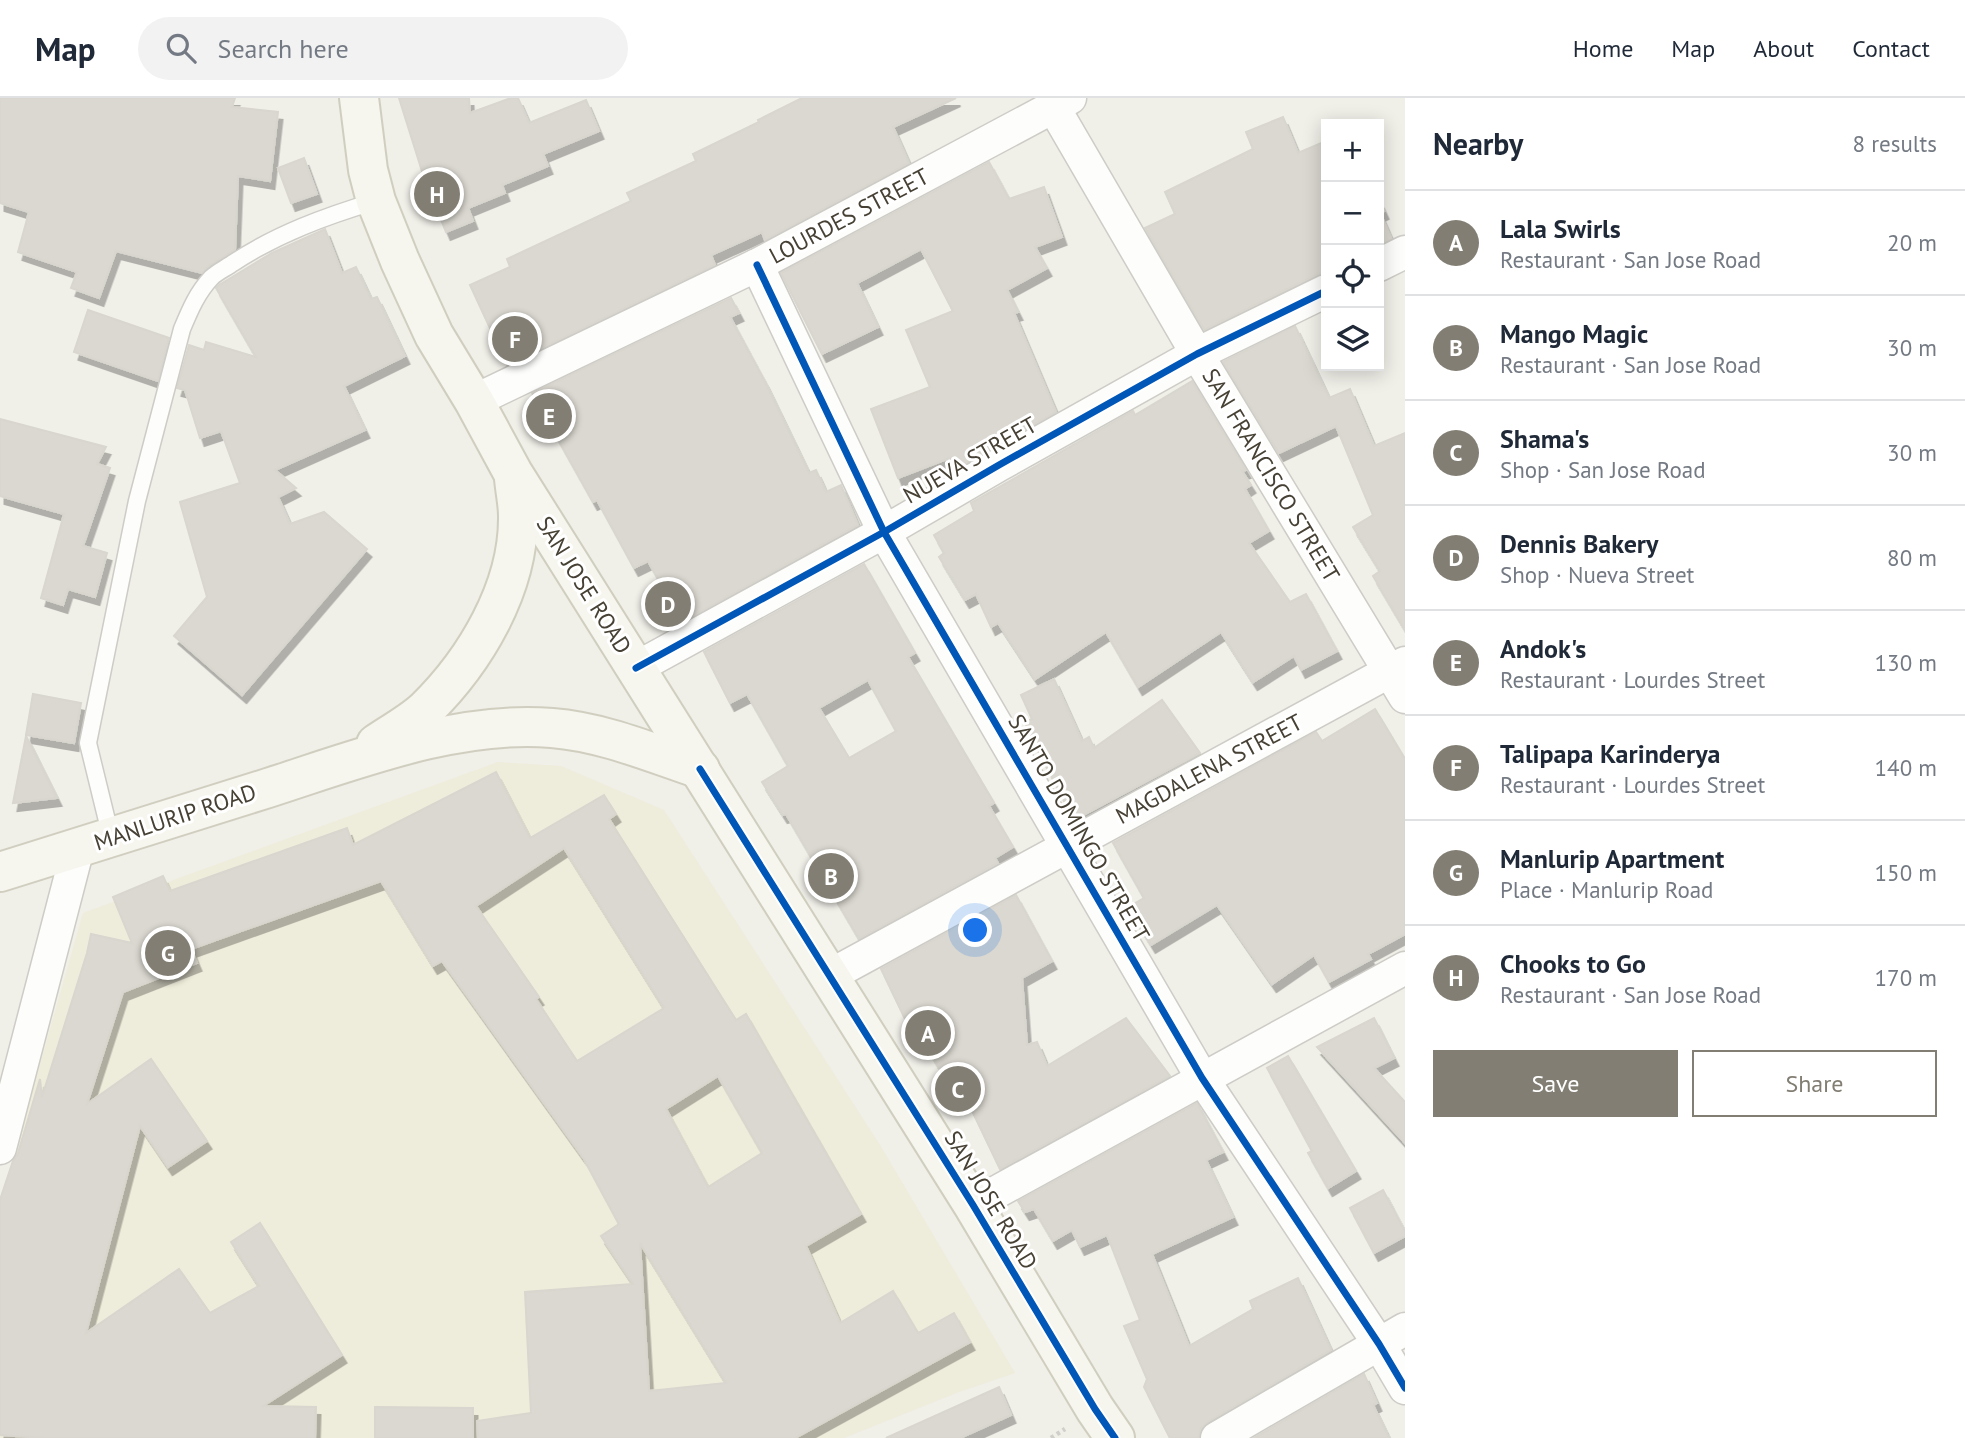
<!DOCTYPE html>
<html lang="en">
<head>
<meta charset="utf-8">
<style>
  :root { --surface:#fff; --page:#f2f2f3; --text:#1f2937; --muted:#747a83; --line:#e0e1e3; --accent:#827e73 }
  body { margin:0; font-family:"PT Sans",sans-serif; background:var(--page); color:var(--text) }
  .controls { position:absolute; right:21px; top:21px; display:grid; overflow:hidden; border-radius:0px; box-shadow:0 4px 18px #0003 }
  .controls button { width:63px; height:63px; display:grid; place-items:center; padding:0; border:0; border-bottom:2px solid var(--line); background:var(--surface); color:var(--text); font:35px sans-serif }
  .you { position:absolute; left:976px; top:833px; width:24px; height:24px; margin:-18px; border:5px solid #fff; border-radius:50%; background:#1a73e8; box-shadow:0 0 0 10px #1a73e833 }
  .badge { display:grid; place-items:center; width:46px; height:46px; border-radius:50%; background:var(--accent); color:#fff; font-size:23px; font-weight:700 }
  .pin { position:absolute; translate:-50% -50%; border:4px solid #fff; box-shadow:0 2px 7px #0006 }
  .list { margin:0; padding:0; list-style:none }
  h2 { display:flex; justify-content:space-between; align-items:center; height:91px; margin:0; padding:0 28px; font-size:30px }
  h2 small { font-size:23px; font-weight:400; color:var(--muted) }
  .list li { display:grid; grid-template-columns:46px 1fr auto; gap:21px; align-items:center; box-sizing:border-box; height:105px; padding:0 28px; border-top:2px solid var(--line) }
  .list b { display:block; font-size:26px; white-space:nowrap }
  .list p { margin:0; font-size:23px; white-space:nowrap; color:var(--muted) }
  .list em { font-size:23px; font-style:normal; color:var(--muted) }
  .actions { display:flex; gap:14px; padding:21px 28px }
  .actions a { flex:1; padding:16px 0; border:2px solid var(--accent); border-radius:0px; text-align:center; font-size:24px; color:var(--accent) }
  .actions .main { background:var(--accent); color:#fff }
  .icon { flex:none; width:38px; height:38px; fill:none; stroke:currentColor; stroke-width:2; stroke-linecap:round; stroke-linejoin:round }
  .map { position:relative; flex:none; width:1405px; height:1340px; overflow:hidden }
  header { display:flex; align-items:center; gap:42px; box-sizing:border-box; height:98px; padding:0 35px; background:var(--surface); border-bottom:2px solid var(--line) }
  header strong { font-size:33px }
  nav { display:flex; gap:38px; margin-inline-start:auto; font-size:24px }
  .search { width:490px; height:63px; background:var(--page); display:flex; align-items:center; gap:18px; box-sizing:border-box; padding:0 24px; border-radius:38px; color:var(--muted); font-size:26px }
  main { display:flex }
  aside { flex:1; background:var(--surface) }
  .map>svg:first-child { display:block }
</style>
</head>
<body>
<header>
<strong>Map</strong>
<div class="search"><svg class="icon" aria-label="search" viewBox="0 0 24 24"><circle cx="10" cy="10" r="6"/><path d="M15 15l6 6"/></svg>Search here</div>
<nav><a>Home</a><a>Map</a><a>About</a><a>Contact</a></nav>
</header>
<main>
<div class="map">
<svg width="1405" height="1340" viewBox="0 0 1405 1340">
  <defs>
    <filter id="shadow"><feDropShadow dx="4.5" dy="8" stdDeviation="0" flood-color="#0004"/></filter>
  </defs>
  <rect width="100%" height="100%" fill="#f0efe8"/>
  <path fill="#eeecda" d="M498,664L561,668L664,712L880,1047L1015,1275L959,1294L844,1340H0V1108L83,815Z"/>
  <g fill="#dad8d0" stroke="#d8d6ce" stroke-width="2" fill-rule="evenodd" filter="url(#shadow)">
    <path d="M0,0H235L232,9L278,14L270,83L238,78L235,152L210,167L202,175L116,153L99,200L71,190L77,174L18,154L29,114L0,105Z"/>
    <path d="M399,0H469L470,15L511,0H518L529,25L586,2L599,33L543,56L548,68L502,87L505,95L468,110L473,123L446,134L425,83Z"/>
    <path d="M802,0H956L893,29L909,65L765,142L762,134L711,157L715,167L507,267L470,187L510,169L507,161L631,103L627,95L696,63L693,56L759,24L758,22Z"/>
    <path d="M1283,19L1298,55L1326,43V175L1318,176L1204,232L1145,130L1175,116L1165,94L1253,51L1246,34Z"/>
    <path d="M304,60L317,96L291,105L278,70Z"/>
    <path d="M989,64L1009,101L1044,89L1062,139L1035,149L1047,170L1007,192L1018,214L1014,215L1056,314L957,370L952,359L898,380L871,311L930,289L906,232L953,213L921,151L857,185L878,229L822,256L781,175Z"/>
    <path d="M1379,102L1384,113L1380,115L1391,140L1379,147Z"/>
    <path d="M325,131L342,175L356,169L371,201L377,199L405,258L344,288L365,332L275,372L296,390L278,399L290,426L324,414L367,451L242,597L174,538L207,499L180,404L240,385L221,333L200,340L185,292L177,290L189,247L204,252L206,244L256,259L216,190L219,187L272,155Z"/>
    <path d="M731,200L739,215L730,219L765,284L809,375L816,372L826,394L841,387L858,427L682,524L648,463L634,470L597,402L593,404L532,295Z"/>
    <path d="M88,212L169,240L158,283L74,254Z"/>
    <path d="M1295,228L1329,300L1350,291L1374,348L1405,335V532L1373,478L1380,473L1353,429L1373,417L1336,328L1279,355L1223,264Z"/>
    <path d="M1192,283L1246,372L1242,373L1251,387L1245,391L1269,433L1249,445L1290,504L1306,496L1337,553L1301,572L1294,558L1253,584L1221,534L1138,589L1106,534L1035,581L998,525L991,529L976,496L965,502L939,459L944,455L934,437L974,413L971,405L1133,313L1135,317Z"/>
    <path d="M0,321L106,349L97,366L110,370L83,448L107,455L95,499L68,491L63,507L41,500L64,416L0,398Z"/>
    <path d="M864,466L915,555L908,559L994,705L989,708L1013,749L995,760L998,765L859,841L786,716L783,717L762,684L788,668L747,596L730,605L704,554ZM868,582L896,633L849,660L819,610Z"/>
    <path d="M1054,581L1082,643L1089,639L1094,650L1162,602L1200,655L1074,722L1034,645L1025,624L1032,621L1021,597Z"/>
    <path d="M33,596L81,605L74,645L26,637Z"/>
    <path d="M1375,611L1405,661V836L1368,856L1371,861L1329,884L1314,857L1272,886L1217,807L1151,847L1128,809L1144,800L1113,745L1316,634L1322,643Z"/>
    <path d="M26,638L57,700L13,705Z"/>
    <path d="M496,674L530,740L604,697L616,716L609,721L736,922L746,916L861,1116L806,1148L840,1225L893,1193L918,1235L954,1215L970,1244L795,1340H478L477,1323L531,1315L525,1194L633,1186L601,1138L619,1126L584,1061L442,863L433,868L381,783L191,851L197,865L123,894L87,1006L151,961L207,1043L168,1069L140,1028L86,1235L179,1171L210,1215L259,1188L231,1144L260,1125L342,1257L263,1308L316,1309L315,1340H45L0,1337V1102L13,1063L18,1055L40,981L42,999L87,855L91,836L132,845L113,799L163,778L170,793L347,730L353,747ZM564,750L664,910L577,963L536,901L539,899L476,808ZM718,978L762,1055L708,1089L666,1011ZM640,1145L726,1285L649,1293Z"/>
    <path d="M1016,797L1052,863L1022,880L1027,947L1037,944L1047,968L1126,920L1170,978L1000,1071L965,998L958,1002L910,921L906,923L881,871Z"/>
    <path d="M1374,920L1394,960L1374,970L1405,1004V1045L1317,949Z"/>
    <path d="M1288,958L1356,1073L1328,1090L1308,1055L1312,1053L1267,970Z"/>
    <path d="M1197,1005L1223,1054L1206,1062L1233,1119L1152,1156L1189,1248L1253,1211L1250,1203L1298,1180L1331,1252L1208,1324L1201,1330L1199,1340H1170L1144,1289L1147,1281L1124,1228L1140,1222L1107,1137L1080,1149L1072,1132L1053,1143L1034,1111L1025,1114L1018,1103Z"/>
    <path d="M1383,1092L1405,1134V1138L1374,1155L1350,1110Z"/>
    <path d="M1364,1276L1377,1305L1373,1307L1389,1340H1254Z"/>
    <path d="M999,1289L1011,1317L960,1340H886Z"/>
    <path d="M375,1309L473,1310V1340H375Z"/>
  </g>
  <g fill="none" stroke-linecap="round" stroke-linejoin="round">
    <g stroke="#ceccc6" stroke-width="19">
      <path id="lane" d="M111,739L88,645L137,403L182,231C190,212 197,195 211,180C217,174 226,170 233,165C277,136 326,118 376,103"/>
    </g>
    <g stroke="#ceccc6" stroke-width="35">
      <g id="street">
        <path d="M1054,10L1197,256L1405,599"/>
        <path d="M757,167L884,434L1202,980L1379,1246L1405,1290"/>
        <path d="M1379,167L1405,154"/>
        <path d="M474,303L757,167L1070,0"/>
        <path d="M636,570L884,434L999,367L1197,256L1326,193"/>
        <path d="M829,878L1405,565"/>
        <path d="M0,1050L78,750"/>
        <path d="M973,1107L1405,870"/>
        <path d="M1217,1340L1405,1231"/>
      </g>
    </g>
    <g stroke="#d0cebf" stroke-width="42">
      <g id="secondary">
        <path d="M359,0L368,72L376,103L400,163L434,237L474,303L513,375L973,1107L1095,1311L1115,1340"/>
        <path d="M376,646C392,635 411,625 425,612C475,563 519,490 518,418C518,405 515,393 514,380"/>
        <path d="M0,774C89,746 179,718 268,690C358,661 458,622 552,630C603,634 652,655 700,671"/>
      </g>
    </g>
    <path stroke="#d1cfc9" stroke-width="4.5" stroke-dasharray="3.5 3.5" stroke-linecap="butt" d="M1051,1340L1065,1331"/>
    <use href="#lane" stroke="#fdfdfc" stroke-width="16"/>
    <use href="#street" stroke="#fdfdfc" stroke-width="32"/>
    <use href="#secondary" stroke="#f6f5ee" stroke-width="38"/>
    <g stroke="#fff" stroke-width="11">
      <g id="cycleway">
        <path d="M757,167L884,434L1202,980L1379,1246L1405,1290"/>
        <path d="M636,570L884,434L999,367L1197,256L1326,193"/>
        <path d="M700,671L973,1107L1095,1311L1115,1340"/>
      </g>
    </g>
    <use href="#cycleway" stroke="#0057b8" stroke-width="7"/>
  </g>
  <g text-anchor="middle" stroke-width="6" stroke-linejoin="round" paint-order="stroke">
    <g font-size="23" fill="#464134" stroke="#fff">
      <text transform="translate(849 118) rotate(-28)" y="8">LOURDES STREET</text>
      <text transform="translate(970 362) rotate(-30)" y="8">NUEVA STREET</text>
      <text transform="translate(1271 377) rotate(59)" y="8">SAN FRANCISCO STREET</text>
      <text transform="translate(584 487) rotate(58)" y="8">SAN JOSE ROAD</text>
      <text transform="translate(1209 671) rotate(-28)" y="8">MAGDALENA STREET</text>
      <text transform="translate(175 719) rotate(-18)" y="8">MANLURIP ROAD</text>
      <text transform="translate(1079 730) rotate(60)" y="8">SANTO DOMINGO STREET</text>
      <text transform="translate(991 1102) rotate(59)" y="8">SAN JOSE ROAD</text>
    </g>
  </g>
</svg>
<div class="controls">
<button>+</button>
<button>−</button>
<button><svg class="icon" aria-label="locate" viewBox="0 0 24 24"><circle cx="12" cy="12" r="6"/><path d="M12 2v4M12 18v4M2 12h4M18 12h4"/></svg></button>
<button><svg class="icon" aria-label="layers" viewBox="0 0 24 24"><path d="M12 4l9 5-9 5-9-5zM3 14l9 5 9-5"/></svg></button>
</div>
<div class="you"></div>
<div class="pin badge" style="left:928px;top:935px">A</div>
<div class="pin badge" style="left:831px;top:778px">B</div>
<div class="pin badge" style="left:958px;top:991px">C</div>
<div class="pin badge" style="left:668px;top:506px">D</div>
<div class="pin badge" style="left:549px;top:318px">E</div>
<div class="pin badge" style="left:515px;top:241px">F</div>
<div class="pin badge" style="left:168px;top:855px">G</div>
<div class="pin badge" style="left:437px;top:96px">H</div>
</div>
<aside>
<h2>Nearby<small>8 results</small></h2>
<ul class="list">
<li><span class="badge">A</span><div><b>Lala Swirls</b><p>Restaurant · San Jose Road</p></div><em>20 m</em></li>
<li><span class="badge">B</span><div><b>Mango Magic</b><p>Restaurant · San Jose Road</p></div><em>30 m</em></li>
<li><span class="badge">C</span><div><b>Shama's</b><p>Shop · San Jose Road</p></div><em>30 m</em></li>
<li><span class="badge">D</span><div><b>Dennis Bakery</b><p>Shop · Nueva Street</p></div><em>80 m</em></li>
<li><span class="badge">E</span><div><b>Andok's</b><p>Restaurant · Lourdes Street</p></div><em>130 m</em></li>
<li><span class="badge">F</span><div><b>Talipapa Karinderya</b><p>Restaurant · Lourdes Street</p></div><em>140 m</em></li>
<li><span class="badge">G</span><div><b>Manlurip Apartment</b><p>Place · Manlurip Road</p></div><em>150 m</em></li>
<li><span class="badge">H</span><div><b>Chooks to Go</b><p>Restaurant · San Jose Road</p></div><em>170 m</em></li>
</ul>
<div class="actions"><a class="main">Save</a><a>Share</a></div>
</aside>
</main>
</body>
</html>
